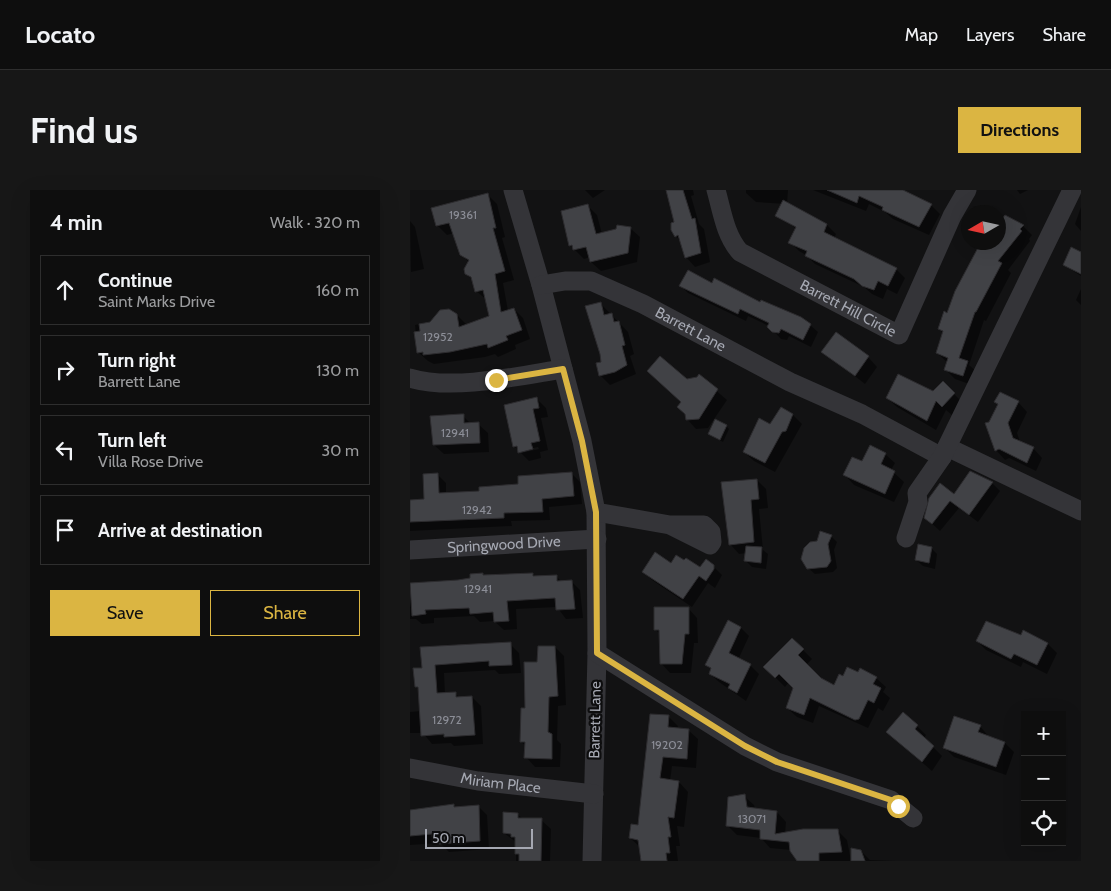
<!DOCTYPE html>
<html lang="en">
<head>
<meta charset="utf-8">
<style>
  :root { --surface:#0e0e0e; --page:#171717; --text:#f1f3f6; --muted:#9b9c9e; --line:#2e2e2e; --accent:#dbb542 }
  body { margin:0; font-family:Cabin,sans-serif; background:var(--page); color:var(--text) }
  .controls { position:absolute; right:15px; bottom:15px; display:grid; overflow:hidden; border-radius:0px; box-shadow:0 5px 20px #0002 }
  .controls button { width:45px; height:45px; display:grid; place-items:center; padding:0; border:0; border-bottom:1px solid var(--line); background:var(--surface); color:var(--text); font:25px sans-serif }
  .compass { position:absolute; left:551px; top:15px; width:45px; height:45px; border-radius:50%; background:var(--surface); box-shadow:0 5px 20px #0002; rotate:261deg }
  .scale { position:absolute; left:15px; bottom:12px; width:108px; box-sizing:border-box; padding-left:5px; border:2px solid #a5a8b2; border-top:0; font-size:14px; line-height:18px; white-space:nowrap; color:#a5a8b2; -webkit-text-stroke:4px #0d0d0e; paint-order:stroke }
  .stop { position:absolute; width:15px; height:15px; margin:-11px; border:4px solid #dbb542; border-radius:50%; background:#fff }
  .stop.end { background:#dbb542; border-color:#fff; box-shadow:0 1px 5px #0008 }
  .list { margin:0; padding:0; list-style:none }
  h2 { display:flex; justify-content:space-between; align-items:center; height:65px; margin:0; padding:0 20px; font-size:21px }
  h2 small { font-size:16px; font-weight:400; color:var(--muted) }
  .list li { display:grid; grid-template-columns:32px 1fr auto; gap:15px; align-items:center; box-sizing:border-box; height:70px; margin:0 10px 10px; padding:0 10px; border:1px solid var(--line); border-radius:0px }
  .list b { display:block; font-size:19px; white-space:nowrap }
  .list p { margin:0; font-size:16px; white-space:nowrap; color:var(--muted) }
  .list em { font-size:16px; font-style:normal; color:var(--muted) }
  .actions { display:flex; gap:10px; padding:15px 20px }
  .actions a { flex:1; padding:11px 0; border:1px solid var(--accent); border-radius:0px; text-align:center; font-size:18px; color:var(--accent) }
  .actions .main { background:var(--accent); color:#111 }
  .icon { flex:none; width:28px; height:28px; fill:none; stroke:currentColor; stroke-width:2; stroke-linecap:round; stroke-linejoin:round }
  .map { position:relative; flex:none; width:671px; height:671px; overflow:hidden; border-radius:0px }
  header { display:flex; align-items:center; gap:30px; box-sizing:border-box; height:70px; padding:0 25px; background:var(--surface); border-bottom:1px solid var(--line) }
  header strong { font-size:24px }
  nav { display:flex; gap:28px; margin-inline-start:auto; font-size:18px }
  .intro { display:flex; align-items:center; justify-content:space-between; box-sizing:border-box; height:120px; padding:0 30px }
  h1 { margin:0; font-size:35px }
  .button { padding:12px 22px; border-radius:0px; background:var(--accent); color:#111; font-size:18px; font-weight:700 }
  main { display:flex; gap:30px; padding:0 30px }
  aside { flex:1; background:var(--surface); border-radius:0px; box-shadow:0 5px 20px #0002 }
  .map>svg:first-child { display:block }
</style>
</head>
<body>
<header>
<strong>Locato</strong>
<nav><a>Map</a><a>Layers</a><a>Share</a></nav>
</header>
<div class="intro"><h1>Find us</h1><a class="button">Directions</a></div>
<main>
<aside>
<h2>4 min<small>Walk · 320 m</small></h2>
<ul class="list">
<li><svg class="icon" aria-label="ahead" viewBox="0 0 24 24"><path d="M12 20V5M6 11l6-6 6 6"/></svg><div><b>Continue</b><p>Saint Marks Drive</p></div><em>160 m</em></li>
<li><svg class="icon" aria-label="right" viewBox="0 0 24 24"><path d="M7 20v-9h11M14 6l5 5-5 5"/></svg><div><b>Turn right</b><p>Barrett Lane</p></div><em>130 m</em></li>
<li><svg class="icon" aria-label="left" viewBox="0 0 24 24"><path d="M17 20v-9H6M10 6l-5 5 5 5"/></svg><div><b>Turn left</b><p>Villa Rose Drive</p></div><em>30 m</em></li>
<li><svg class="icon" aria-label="arrive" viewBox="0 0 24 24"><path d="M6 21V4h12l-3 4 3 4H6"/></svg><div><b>Arrive at destination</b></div></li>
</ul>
<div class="actions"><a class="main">Save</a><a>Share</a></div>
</aside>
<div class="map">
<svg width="671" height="671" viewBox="0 0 671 671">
  <rect width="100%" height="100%" fill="#121213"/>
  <g fill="#0007" fill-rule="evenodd">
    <path d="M175,0H195L183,8Z"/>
    <path d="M257,0H283L284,5L281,6L289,34L294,39L300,72L285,77L276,67L271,52L266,46V33Z"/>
    <path d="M336,0H378L377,14L346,12L336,3Z"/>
    <path d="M403,0H493L521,15L530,24L519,45L483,29L475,22L459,14L456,21Z"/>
    <path d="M607,0H618L610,4Z"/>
    <path d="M77,4L87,14L95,47L92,48L104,90L93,93L98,121L104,119L113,128L120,149L105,155L106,159L88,167L85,164L75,167L24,174L18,171L8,162L5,135L47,125L57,135L80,127L77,110L66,101L63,90L56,84L59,72L52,65L44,43L37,45L28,36L23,18Z"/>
    <path d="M178,16L187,25L192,44L220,38L230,47L227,72L191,81L181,72L180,67L174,69L160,55Z"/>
    <path d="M671,17V41L665,34Z"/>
    <path d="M384,19L417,35L426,44L424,48L486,79L495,88L487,104L477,99L473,109L462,104L454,97L405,74L396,65L389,61L380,52L386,39L379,32Z"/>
    <path d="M591,25L613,36L622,45L619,49L620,51L598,80L601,83L576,131L574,130L559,175L567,182L562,195L545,189L536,180L538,173L527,163L533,143L529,139L588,52V28Z"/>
    <path d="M0,31L5,37L14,79L1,82Z"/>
    <path d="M671,64V86L654,75Z"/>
    <path d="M302,94L400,135L408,142L401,157L379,146L377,150L371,149L359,136L338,126L336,131L278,103L271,96Z"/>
    <path d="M671,99V115L666,110Z"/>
    <path d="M190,113L218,142L224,164L220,166L226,184L200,195L190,185L192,173Z"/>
    <path d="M413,161L458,167L467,177L455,194Z"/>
    <path d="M289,186L317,210L298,238L286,239L277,229L272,212L276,190Z"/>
    <path d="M533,193L553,213L542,225L536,220L526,240L487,217L477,208L524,203Z"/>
    <path d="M127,209L136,218L138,227L131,228L138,260L130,262L131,268L119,271L105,257ZM128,257L129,259L111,263V261Z"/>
    <path d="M586,212H608L617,222L607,243L610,252L623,258L632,268L626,281L599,268L595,270L586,260L589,215Z"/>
    <path d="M371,219L383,225L392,234L365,282L344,271L334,262L361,236Z"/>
    <path d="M53,226L61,234H68L78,243L79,262L34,264L24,255Z"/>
    <path d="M316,236L319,239L313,252L299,244Z"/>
    <path d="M475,264L485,273L481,280L494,292L484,312L444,295L435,285L452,273Z"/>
    <path d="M561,282L582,293L590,301L568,332L549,318L530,341L516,328L544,305Z"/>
    <path d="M27,284L36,293V304L109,296L162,284L170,292L172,314L139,317L140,330L101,331L102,336L0,341V311L16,310Z"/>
    <path d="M347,290L356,299L358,318L349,319L353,360L358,364L356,379L342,377L336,371L337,363L329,364L320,354Z"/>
    <path d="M421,346L427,352L424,360L427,378L423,382L405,384L398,378L408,352Z"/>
    <path d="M521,358L527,364L525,379L513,376L506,370Z"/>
    <path d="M274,372L290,379L303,376L312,385L305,398L298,393L282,417L242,390L233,381Z"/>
    <path d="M123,384L126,387H147L152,392L161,391L170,400L173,428L156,429L147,417L106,419L107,439L94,440L84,431L70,432L64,426L24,428V433L12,434L6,429H0V394Z"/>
    <path d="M278,418L287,428L288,453H284L281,483H260L251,473L250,444L245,439Z"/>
    <path d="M331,438L339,446L328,470L340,475L349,484L336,511L309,492L300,484L302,480L297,475Z"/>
    <path d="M613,442L638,454L647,463L637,484L613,472L611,477L576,460L567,451L611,447Z"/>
    <path d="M382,449L402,469L396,475L411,489L425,496L433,487L466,488L476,497L473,502L480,508L473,521L468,518L458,538L409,516L403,533L387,527L377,518L385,498L379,492L375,497L355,477Z"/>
    <path d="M100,454L109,463L111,483L89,484L85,480L34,483L35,504L45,503L50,508L62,507L71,516L73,554L44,556L41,553L22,554L13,543H0V522L11,521L10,501L6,497L13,479L11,458ZM40,542V545L19,546V544Z"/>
    <path d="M145,457L154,466L156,515L148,516L147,550L151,554L150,577H125L116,567V556L111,552L128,473Z"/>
    <path d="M258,526L268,536L267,539L278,540L288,549L286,578L262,576L260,591L269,592L278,602L274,637L267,636L270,656H266L268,671H232L230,657L220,648L229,637Z"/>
    <path d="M507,536L516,545L514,548L532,566L522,581L477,542Z"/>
    <path d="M570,536L579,547L595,553L604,562L596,585L544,567L534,557Z"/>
    <path d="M334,606L344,615L345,619L367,622L376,632L375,644L427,640L437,650L441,671H388L381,660L360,658L351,648L327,645L318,636Z"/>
    <path d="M43,615L46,618L68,616L77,625L79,659L39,662L30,653L0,655V620Z"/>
    <path d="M107,624L113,629L131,630L141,639L140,671H106V652L94,643Z"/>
    <path d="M451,661L460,670L485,671H442Z"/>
  </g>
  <g fill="#414246" stroke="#2d2c2f">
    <path d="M256,0H273L282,29L285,28L291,63L275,68L268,45L265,47L261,40V33L264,32Z"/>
    <path d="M417,0H493L522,14L509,37L472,20L473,17L449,6L447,13Z"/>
    <path d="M78,3L86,38H83L95,81L85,84L91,122L104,118L112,140L96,146L98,150L78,158L77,154L40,162L13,165V162L7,163L4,142L10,141L9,134L20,132L30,120L39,119L47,124L49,137L79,126L73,100L65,102L61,87L55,84L54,79L59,70L50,65L39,33L26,36L21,18Z"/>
    <path d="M373,10L417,34L414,42L487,78L478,96L468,91L464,100L452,96L444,89L395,66L397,61L378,53L386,37L365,26Z"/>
    <path d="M178,14L186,44L206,39L207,35L221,37L218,63L180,72L176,57L163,60L162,55L159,56L151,21Z"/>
    <path d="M595,25L614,35L610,39L612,41L588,71L592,73L566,122H565L549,168L558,171L553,186L534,180L538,168L526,163L533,141L528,139L534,121L537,123L545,101L571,52H588V34Z"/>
    <path d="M661,57L671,62V84L653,75Z"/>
    <path d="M278,80L302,93L304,88L350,112L351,110L391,127L401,134L393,150L371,139L369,143L362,142L357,137L359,133L330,119L328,124L269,96Z"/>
    <path d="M191,112L194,125L202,123L204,132L209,131L215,155L212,156L217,175L205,182L189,186L186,173L191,172L190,164L175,116Z"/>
    <path d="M426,142L459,166L445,186L411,162Z"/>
    <path d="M250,166L277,189L287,187L289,184L308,199L289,229L276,230L275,224L267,217L271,212L237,181Z"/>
    <path d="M488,184L523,201L533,191L545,203L532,217L526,211L517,231L476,208Z"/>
    <path d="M590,202L609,211L598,233L603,248L624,257L617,273L589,259L585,261L575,233L579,232L588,214L584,212Z"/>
    <path d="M127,207L129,218L123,219L130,251L121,253L123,259L108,263L107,256L103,257L94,215Z"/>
    <path d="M371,217L383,224L376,241L372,242L355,273L333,262L349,228L360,234Z"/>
    <path d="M51,224H54V233L69,232L70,253L23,255L20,226Z"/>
    <path d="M305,229L317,235L310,250L298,244Z"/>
    <path d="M460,255L476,263L471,274L485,281L475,304L433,285L442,267L452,271Z"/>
    <path d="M560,281L583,292L559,325L540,311L522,334L514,328L519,308L530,293L544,304Z"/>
    <path d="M162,282L164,306L132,309L133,322L94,323V328L0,332V310L14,309L13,284L28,283L29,303L69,301V297L108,294V286Z"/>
    <path d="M347,289L349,309L341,310L344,352L319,355L311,292Z"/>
    <path d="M410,341L422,345L418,354L421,371L417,377L397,379L391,369L394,358L400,352L407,351Z"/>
    <path d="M508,354L522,357L519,373L505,370Z"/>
    <path d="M336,356L352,357L351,373L334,371Z"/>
    <path d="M245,362L261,373L266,365L274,370L276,368L290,377L296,369L304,375V379L296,391L289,386L273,409L232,382Z"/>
    <path d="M73,383V385L123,383V386L147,385V391L162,390L165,419L146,420L145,408L97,411L99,431L84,432L83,422L60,424L59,418L15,420L16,424L2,426L0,393L48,390L60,388V384Z"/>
    <path d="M244,417H279V444H275L272,474H250L249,440H244Z"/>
    <path d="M318,430L331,437L319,463L341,474L327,503L318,498L320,494L299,484L301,478L295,475Z"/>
    <path d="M576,431L611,445L613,440L638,453L627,475L604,464L601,469L566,451Z"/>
    <path d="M382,448L394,459L388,465L411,488L424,495L429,484L433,486L437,477L448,482L450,478L467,487L463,494L471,498L464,513L458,510L449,529L445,530L400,508L394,525L376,518L383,498L369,484L365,488L353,477Z"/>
    <path d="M101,452L102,475L79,476V471L25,475L27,503L46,502V507L62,506L65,545L34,547V544L11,546L8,497H5L3,478H12L10,457Z"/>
    <path d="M128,456H145L148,506L139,507L138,542L142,544V569L114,568L115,552H110L111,518H115L114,472H127Z"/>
    <path d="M493,522L508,535L505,539L524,556L512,572L476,542Z"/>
    <path d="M240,524L259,525L258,537L279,539L277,569L253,567L250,588L269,591L264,628L258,627L261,647H258L260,663H256L257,671H231L228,650L219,648L221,634L228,635Z"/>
    <path d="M544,526L571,535L568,542L595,552L586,577L533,558Z"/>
    <path d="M335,604L337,617L367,621L365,644L393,639H428L432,662L409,663V671H387L380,661L379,652L350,649V640L316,636L318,607Z"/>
    <path d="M44,614V617L69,615L70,651L29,654V647H22V644L0,646V620Z"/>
    <path d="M93,622L108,623V628H132L131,671H109V664H105V647H101V644L93,643Z"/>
    <path d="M441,658L451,660L455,671H441Z"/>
  </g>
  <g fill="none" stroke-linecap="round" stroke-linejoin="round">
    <g stroke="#343438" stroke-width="19">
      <path d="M103,0L131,95L172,251L186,322L187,463L182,671"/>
      <path id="s1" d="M306,0C312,21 315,45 330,62L489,145L542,26L557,0"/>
      <path id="s2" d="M131,95L155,91H181L233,114L380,192L452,224L532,267"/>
      <path d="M0,188C42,201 109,186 153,179"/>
      <path d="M537,257L671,321"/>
      <path d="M186,322L260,335H294L301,342L302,352L300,355L260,335"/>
      <path d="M496,348L508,312L507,303L532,267L662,0"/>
      <path id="s3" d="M0,360L187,349"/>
      <path d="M187,463L335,556L367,572L481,610L503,628"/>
      <path id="s4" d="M0,578L68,591L184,604"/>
    </g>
  </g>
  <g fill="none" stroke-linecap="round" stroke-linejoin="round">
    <path stroke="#dbb542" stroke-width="6" d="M86,190L153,179L172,251L186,322L187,463L335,556L367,572L481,610L488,616"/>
  </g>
  <g text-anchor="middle" stroke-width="4.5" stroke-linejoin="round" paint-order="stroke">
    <g font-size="12" fill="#8c8e97">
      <text x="53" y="29">19361</text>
      <text x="28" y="151">12952</text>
      <text x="45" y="247">12941</text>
      <text x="67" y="324">12942</text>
      <text x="68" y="403">12941</text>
      <text x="37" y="534">12972</text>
      <text x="257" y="559">19202</text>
      <text x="342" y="633">13071</text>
    </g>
    <g font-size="15" fill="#a5a8b2" stroke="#0d0d0e">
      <text dy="5" stroke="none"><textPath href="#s1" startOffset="189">Barrett Hill Circle</textPath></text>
      <text dy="5" stroke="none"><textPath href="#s2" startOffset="161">Barrett Lane</textPath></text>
      <text dy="5" stroke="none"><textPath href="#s3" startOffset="94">Springwood Drive</textPath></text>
      <text transform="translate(185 530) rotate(-89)" y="5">Barrett Lane</text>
      <text dy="5" stroke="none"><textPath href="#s4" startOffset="92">Miriam Place</textPath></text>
    </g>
  </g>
</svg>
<div class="controls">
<button>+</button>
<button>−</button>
<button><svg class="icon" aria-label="locate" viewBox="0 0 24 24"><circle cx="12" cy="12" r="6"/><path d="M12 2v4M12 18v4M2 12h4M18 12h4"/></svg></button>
</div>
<svg class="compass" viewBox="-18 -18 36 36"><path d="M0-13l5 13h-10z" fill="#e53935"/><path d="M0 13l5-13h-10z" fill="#9b9c9e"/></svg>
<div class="scale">50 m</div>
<div class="stop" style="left:488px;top:616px"></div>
<div class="stop end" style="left:86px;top:190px"></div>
</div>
</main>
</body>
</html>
